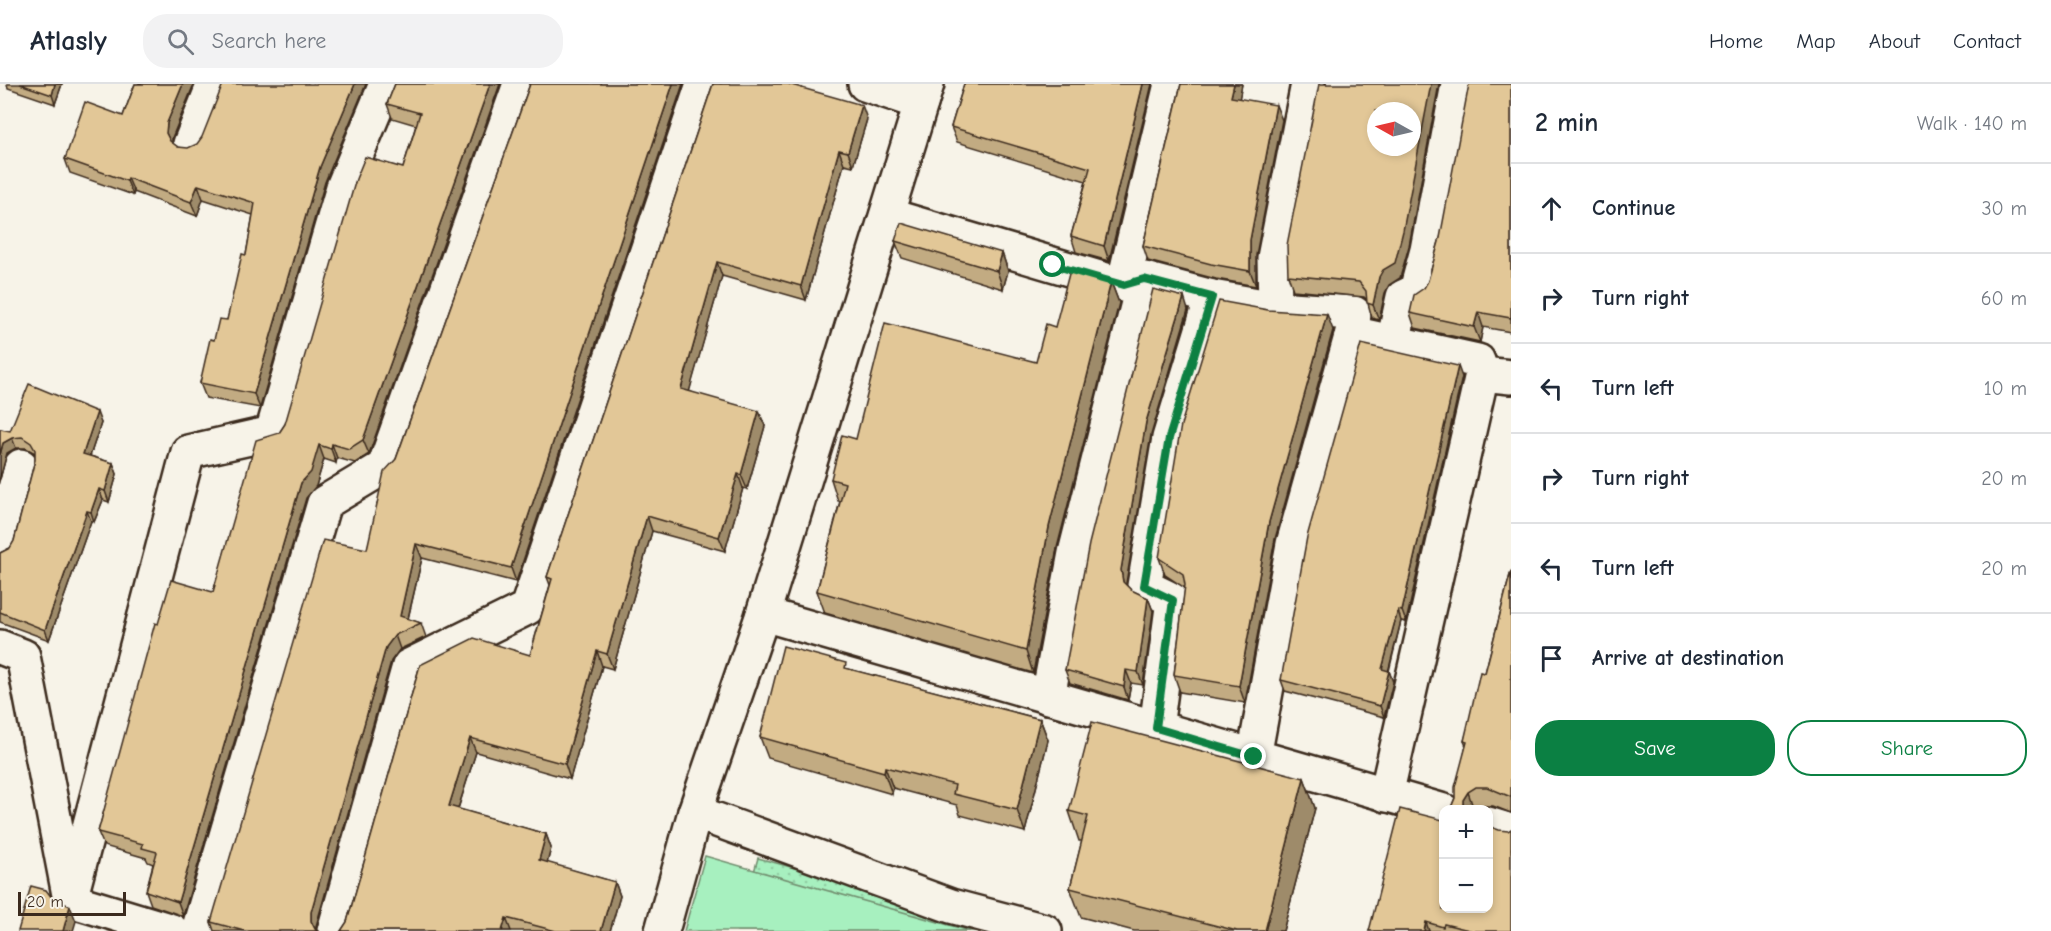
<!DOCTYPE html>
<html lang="en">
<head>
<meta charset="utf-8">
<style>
  :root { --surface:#fff; --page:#f2f2f3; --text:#1f2937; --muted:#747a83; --line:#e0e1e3; --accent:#0b8043 }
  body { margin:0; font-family:"Comic Neue",sans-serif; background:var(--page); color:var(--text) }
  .controls { position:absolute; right:18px; bottom:18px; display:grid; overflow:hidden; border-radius:12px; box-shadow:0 3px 9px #0003 }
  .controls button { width:54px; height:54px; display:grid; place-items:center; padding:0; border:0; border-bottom:2px solid var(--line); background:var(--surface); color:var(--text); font:30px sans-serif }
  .compass { position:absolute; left:1367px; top:18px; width:54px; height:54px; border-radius:50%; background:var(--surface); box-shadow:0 3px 9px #0003; rotate:278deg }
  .scale { position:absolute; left:18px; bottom:15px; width:108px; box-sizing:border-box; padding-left:6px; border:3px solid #3b2a1e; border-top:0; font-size:16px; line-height:21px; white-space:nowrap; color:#3b2a1e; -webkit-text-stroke:4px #f7f3e8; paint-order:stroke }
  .stop { position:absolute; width:18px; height:18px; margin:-14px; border:4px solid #0b8043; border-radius:50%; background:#fff }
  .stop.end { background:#0b8043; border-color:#fff; box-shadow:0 2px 6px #0008 }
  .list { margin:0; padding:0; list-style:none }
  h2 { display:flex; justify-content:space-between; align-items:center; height:78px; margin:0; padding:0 24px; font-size:26px }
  h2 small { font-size:20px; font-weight:400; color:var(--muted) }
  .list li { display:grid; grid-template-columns:39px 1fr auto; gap:18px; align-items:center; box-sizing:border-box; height:90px; padding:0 24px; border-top:2px solid var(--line) }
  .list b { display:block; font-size:22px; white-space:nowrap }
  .list em { font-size:20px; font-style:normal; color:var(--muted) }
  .actions { display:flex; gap:12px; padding:18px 24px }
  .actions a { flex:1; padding:14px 0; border:2px solid var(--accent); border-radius:24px; text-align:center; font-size:21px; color:var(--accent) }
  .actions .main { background:var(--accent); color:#fff }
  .icon { flex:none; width:33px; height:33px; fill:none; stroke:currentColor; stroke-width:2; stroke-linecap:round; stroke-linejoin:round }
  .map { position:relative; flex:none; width:1511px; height:847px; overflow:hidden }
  header { display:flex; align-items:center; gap:36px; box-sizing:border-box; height:84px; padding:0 30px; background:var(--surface); border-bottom:2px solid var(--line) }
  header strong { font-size:28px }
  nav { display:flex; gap:33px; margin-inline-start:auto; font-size:21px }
  .search { width:420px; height:54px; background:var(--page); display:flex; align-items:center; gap:15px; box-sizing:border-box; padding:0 21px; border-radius:24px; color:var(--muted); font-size:22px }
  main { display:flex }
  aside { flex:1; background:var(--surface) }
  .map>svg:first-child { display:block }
</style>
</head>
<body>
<header>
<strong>Atlasly</strong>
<div class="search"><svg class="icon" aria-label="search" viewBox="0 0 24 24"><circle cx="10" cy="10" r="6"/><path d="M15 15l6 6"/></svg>Search here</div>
<nav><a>Home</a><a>Map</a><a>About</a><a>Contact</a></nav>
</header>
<main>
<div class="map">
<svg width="1511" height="847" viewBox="0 0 1511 847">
  <defs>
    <pattern id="grass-dots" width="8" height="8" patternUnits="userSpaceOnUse" patternTransform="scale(1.5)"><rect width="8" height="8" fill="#a7f0bf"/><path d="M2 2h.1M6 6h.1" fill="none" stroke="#91cea4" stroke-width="1.8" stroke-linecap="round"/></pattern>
  </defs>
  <rect width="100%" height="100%" fill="#f7f3e8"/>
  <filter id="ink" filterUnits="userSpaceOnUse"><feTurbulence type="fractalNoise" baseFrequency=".0167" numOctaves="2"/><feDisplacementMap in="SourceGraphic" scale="12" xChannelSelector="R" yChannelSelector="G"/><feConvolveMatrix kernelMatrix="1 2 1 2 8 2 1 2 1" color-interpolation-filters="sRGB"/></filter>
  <g filter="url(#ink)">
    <path fill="url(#grass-dots)" stroke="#718d6e" stroke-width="1.5" d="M758,774L1025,847H737Z"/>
    <path fill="#a7f0bf" stroke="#718d6e" stroke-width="1.5" d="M705,772L970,847H684Z"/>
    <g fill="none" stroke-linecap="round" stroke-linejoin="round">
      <g stroke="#3b2a1e" stroke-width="38">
        <g id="minor">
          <path d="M865,0L921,19"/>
          <path d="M190,60L214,0"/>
          <path d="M887,131L1123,201L1144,195L1212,213L1275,224L1354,229L1352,249L1293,460L1254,673"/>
          <path d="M1123,201L1171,0"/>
          <path d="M1275,224L1274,174L1308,0"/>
          <path d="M1352,249L1478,277L1482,290L1386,711"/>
          <path d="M1393,259L1403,213L1416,207L1427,166L1458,0"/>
          <path d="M1482,290L1511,293"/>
          <path d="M0,462L21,382"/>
          <path d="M763,530L1444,727"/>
          <path d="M0,563L23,572L70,816L172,847"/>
          <path d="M1048,613L1075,469L1144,195"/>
          <path d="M1156,644L1173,516L1144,502L1169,354L1212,213"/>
          <path d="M695,728L951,822L1045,847"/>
          <path d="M1488,740L1511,747"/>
          <path d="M70,816L188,368L272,349L343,103L386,0"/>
          <path d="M198,847L324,419L384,383L520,0"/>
          <path d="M334,847L409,582L527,524L703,0"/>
          <path d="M662,847L695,728L763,530L927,0"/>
        </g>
      </g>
      <use href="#minor" stroke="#f7f3e8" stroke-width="33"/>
    </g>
    <g fill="#c2ab82" stroke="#3b2a1e" stroke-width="1.5">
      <path d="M7,0H62L55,20L8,4Z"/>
      <path d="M135,0H194L172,54V59L178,63L325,98L260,324L206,314L200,299L214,256L227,236L246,171L253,131L203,115L197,132L134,108L133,111L70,89L65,75L123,32Z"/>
      <path d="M395,0H500L369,370L355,379L337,374L336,379L324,375L316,402L306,414L183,832L151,821L146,807L153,780L148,778L146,774L104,762L98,748L158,540L213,508L279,349L285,340L403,84L416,41L392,34L387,20Z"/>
      <path d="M530,0H683L516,498L422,474L408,535L421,539L426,553L400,565L391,577L316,842V846L318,847H214L211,838L367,465L396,375Z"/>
      <path d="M713,0L867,35L853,82L844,80L806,216L722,192L689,307L765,342L747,405L743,404L725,467L652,447L613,585L602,582L570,695L476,668L458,725L546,750L551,764L547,779L615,798L620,812L610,847H341L347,838L420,581L530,571L550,501L547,493Z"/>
      <path d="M964,0H1152L1109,177L1076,168L1071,152L1086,97L957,58L951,43Z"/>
      <path d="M1181,0H1242L1239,14L1282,36L1256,171V202L1216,195L1148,177L1143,162Z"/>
      <path d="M1511,0V248L1483,243L1480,258L1415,244L1410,229L1428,197L1440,154Z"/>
      <path d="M895,157L1002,169L1008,187L1003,205L902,174Z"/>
      <path d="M1409,162L1400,194L1389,201L1385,209L1379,236L1372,234L1367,216L1364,213L1293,206L1288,191Z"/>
      <path d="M1111,198L1119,219L1057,464L1033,589L825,529L817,507L840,417H838L831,395L856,355L1036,278L1055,243Z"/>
      <path d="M1188,226L1151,351L1126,499V501L1131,506L1148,514L1153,527L1143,601L1131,599L1128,616L1070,599L1065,586Z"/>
      <path d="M1333,246L1275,455L1245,619L1180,608L1174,591L1185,504L1165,491L1159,474Z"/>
      <path d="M1462,293L1409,525L1406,538L1401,537L1389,587L1393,598L1384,633L1285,607L1281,596Z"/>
      <path d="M101,339L90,372L113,379L117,390L109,418L103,416L94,438L91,437L49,556L0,538V469L10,464L14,457L35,376V369L26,364H16L7,369L0,395V345L10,347Z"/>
      <path d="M1511,487V729L1493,722H1483L1477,726H1450L1455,714L1466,662L1464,657L1485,589Z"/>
      <path d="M848,585L1040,635L1048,656L1025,748L960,731L957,721L893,704L892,710L768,674L760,653Z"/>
      <path d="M1304,694L1315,724L1283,847H1134L1081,833L1070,804L1082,757H1079L1069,727Z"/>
      <path d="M1443,736L1511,847H1369Z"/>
    </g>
    <g fill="#9e8b6a" stroke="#3b2a1e" stroke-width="1.5">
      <path d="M55,0H62L55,20L52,11Z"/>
      <path d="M183,0H194L172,54V63L166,49L167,39Z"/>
      <path d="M355,0H366L325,98L260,324L254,310L320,83Z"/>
      <path d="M490,0H500L369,370L363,356Z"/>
      <path d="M673,0H683L516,498L511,484Z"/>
      <path d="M1143,0H1152L1109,177L1104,162Z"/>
      <path d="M1234,0H1242L1237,28L1231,13Z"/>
      <path d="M1431,0H1439L1409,162L1400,194L1389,201L1385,209L1379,236L1373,221L1379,193Z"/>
      <path d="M862,21L867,35L853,82L848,68Z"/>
      <path d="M1276,21L1282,36L1256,171V202L1250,187V156Z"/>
      <path d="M839,66L844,80L806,216L801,202Z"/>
      <path d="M128,94L134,108L133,111L127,97Z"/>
      <path d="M198,101L203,115L197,132L191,118Z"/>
      <path d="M1002,169L1008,187L1003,205L997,187Z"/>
      <path d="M717,178L722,192L686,319L681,305Z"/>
      <path d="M1111,198L1119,219L1057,464L1033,589L1026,567L1049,443Z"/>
      <path d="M1184,213L1188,226L1151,351L1126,499L1128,511L1123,498L1121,486L1146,338Z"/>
      <path d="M1478,228L1483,243L1480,258L1474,243Z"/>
      <path d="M1327,230L1333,246L1275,455L1245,619L1239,602L1269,438Z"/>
      <path d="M1458,282L1462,293L1406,538L1402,527Z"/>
      <path d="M759,327L765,342L747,405L741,391Z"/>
      <path d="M97,328L101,339L87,381L83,370Z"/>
      <path d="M12,354L16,364L7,369L0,395V371L3,359Z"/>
      <path d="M332,360L337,374L336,379L331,365Z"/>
      <path d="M319,361L324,375L316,402L306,414L183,832L178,818L301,399Z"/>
      <path d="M113,379L117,390L109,418L105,407Z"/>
      <path d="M738,390L743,404L725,467L719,453Z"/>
      <path d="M99,405L103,416L94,438L91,428Z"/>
      <path d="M87,427L91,437L49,556L45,546Z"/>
      <path d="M647,432L652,447L613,585L607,570Z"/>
      <path d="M416,460L422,474L405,547L400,532Z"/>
      <path d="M1148,514L1153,527L1143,601L1138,588Z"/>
      <path d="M1398,526L1401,537L1386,596L1382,585Z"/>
      <path d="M395,551L400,565L391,577L316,842V847L311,837V828L386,563Z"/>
      <path d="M597,567L602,582L570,695L565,680Z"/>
      <path d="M1126,586L1131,599L1128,616L1124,603Z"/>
      <path d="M1389,587L1393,598L1384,633L1380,622Z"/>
      <path d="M1040,635L1048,656L1025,748L1017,726Z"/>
      <path d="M470,654L476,668L454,737L449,722Z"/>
      <path d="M885,683L893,704L892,710L884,688Z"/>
      <path d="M1304,694L1315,724L1283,847H1265Z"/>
      <path d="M1468,708L1474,726H1463V716Z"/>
      <path d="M546,750L551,764L544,791L539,776Z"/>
      <path d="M615,798L620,812L610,847H601Z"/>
      <path d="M70,822L76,837L73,847H63Z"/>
      <path d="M506,834L511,847H502Z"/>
      <path d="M1426,838L1429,847H1424Z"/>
    </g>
    <g fill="#e2c797" stroke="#3b2a1e" stroke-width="1.5" fill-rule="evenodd">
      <path d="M20,0H55L52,11Z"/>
      <path d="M135,0H183L167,39L166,49L170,57L178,63L188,64L197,60L202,53L223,0H355L320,83L254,310L200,299L210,255L214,256L219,235L227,236L242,170L246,171L255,119L198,101L191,118L128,94L127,97L65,75L85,18L123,32Z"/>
      <path d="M395,0H490L363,356L349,365L332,360L331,365L319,361L311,388L301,399L178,818L146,807L157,768L142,764L143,760L98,748L155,539L158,540L171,496L213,508L256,356L279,349L285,340L356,95L365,73L403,84L420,29L387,20Z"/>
      <path d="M530,0H673L511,484L416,460L400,532L421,539L395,551L386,563L311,828V837L315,845L318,847H244L211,838L323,456L367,465L384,388L396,375Z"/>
      <path d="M713,0H788L862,21L848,68L839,66L801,202L717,178L681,305L759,327L741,391L738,390L719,453L647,432L607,570L597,567L565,680L470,654L449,722L546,750L539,776L615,798L601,847H556L506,834L502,847H341L347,838L420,581L474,554L530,571L552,495L547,493Z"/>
      <path d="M964,0H1143L1104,162L1071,152L1090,84L951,43Z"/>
      <path d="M1181,0H1234L1231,13L1276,21L1250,156V187L1211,180L1143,162Z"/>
      <path d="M1319,0H1431L1403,147L1395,179L1383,186L1379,193L1373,221L1367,219L1366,207L1359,198L1288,191L1287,161ZM1376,27H1412V63H1376Z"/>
      <path d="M1469,0H1511V234L1478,228L1474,243L1410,229L1414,211L1424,204L1428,197L1440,154Z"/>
      <path d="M901,139L1002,169L997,187L895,157Z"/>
      <path d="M1070,186L1111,198L1049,443L1026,567L817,507L845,399L831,395L842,351L856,355L885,239L1036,278L1046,240L1055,243Z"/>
      <path d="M1153,205L1184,213L1146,338L1121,486L1123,498L1131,506L1148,514L1138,588L1126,586L1124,603L1065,586L1089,460Z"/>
      <path d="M1219,217L1268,226L1327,230L1269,438L1239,602L1174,591L1185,501L1183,490L1159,474L1181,341Z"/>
      <path d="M1361,260L1458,282L1405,514L1402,527L1398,526L1382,585L1389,587L1380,622L1281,596L1307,453Z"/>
      <path d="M29,300L97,328L83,370L113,379L105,407L99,405L91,428L87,427L45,546L0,528V469L10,464L14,457L35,376V366L31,359L22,353L12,354L3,359L0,371V345L10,347Z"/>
      <path d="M1511,487V713L1487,703H1476L1468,708L1463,716V726H1450L1455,714V703L1467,658L1464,657L1480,588L1485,589Z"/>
      <path d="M783,562L846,579L845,584L1040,635L1017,726L953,710L955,701L885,683L884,688L760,653Z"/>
      <path d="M1092,638L1304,694L1265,847H1237L1070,804L1088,732L1069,727Z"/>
      <path d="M1400,725L1443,736V825H1488V742L1499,746L1508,747L1511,745V847H1473L1444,840L1443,843L1426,838L1424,847H1369Z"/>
      <path d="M31,802L46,806L52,814L70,822L63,847H18Z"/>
    </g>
  </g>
  <g fill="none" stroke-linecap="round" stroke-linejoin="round" filter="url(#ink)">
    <path stroke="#0b8043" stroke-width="8" d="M1053,181L1123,201L1144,195L1212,213L1169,354L1144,502L1173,516L1156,644L1254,673"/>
  </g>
</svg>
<div class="controls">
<button>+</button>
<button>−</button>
</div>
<svg class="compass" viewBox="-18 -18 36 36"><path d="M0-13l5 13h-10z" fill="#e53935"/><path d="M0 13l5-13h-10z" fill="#747a83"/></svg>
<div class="scale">20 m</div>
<div class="stop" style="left:1053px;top:181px"></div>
<div class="stop end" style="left:1254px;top:673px"></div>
</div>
<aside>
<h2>2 min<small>Walk · 140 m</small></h2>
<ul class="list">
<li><svg class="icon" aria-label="ahead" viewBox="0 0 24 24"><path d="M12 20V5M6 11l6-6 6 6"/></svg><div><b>Continue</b></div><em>30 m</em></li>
<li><svg class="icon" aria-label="right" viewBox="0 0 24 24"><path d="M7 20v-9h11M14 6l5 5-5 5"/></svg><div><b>Turn right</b></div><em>60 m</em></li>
<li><svg class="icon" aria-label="left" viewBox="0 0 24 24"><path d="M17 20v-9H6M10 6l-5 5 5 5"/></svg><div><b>Turn left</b></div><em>10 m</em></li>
<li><svg class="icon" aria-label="right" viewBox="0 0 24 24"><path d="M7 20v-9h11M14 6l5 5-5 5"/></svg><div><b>Turn right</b></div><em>20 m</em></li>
<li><svg class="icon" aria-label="left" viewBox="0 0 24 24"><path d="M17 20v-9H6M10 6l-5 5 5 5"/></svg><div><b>Turn left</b></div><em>20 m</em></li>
<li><svg class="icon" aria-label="arrive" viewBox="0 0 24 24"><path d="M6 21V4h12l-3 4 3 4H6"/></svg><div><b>Arrive at destination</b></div></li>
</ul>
<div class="actions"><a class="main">Save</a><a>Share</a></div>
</aside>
</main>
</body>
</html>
